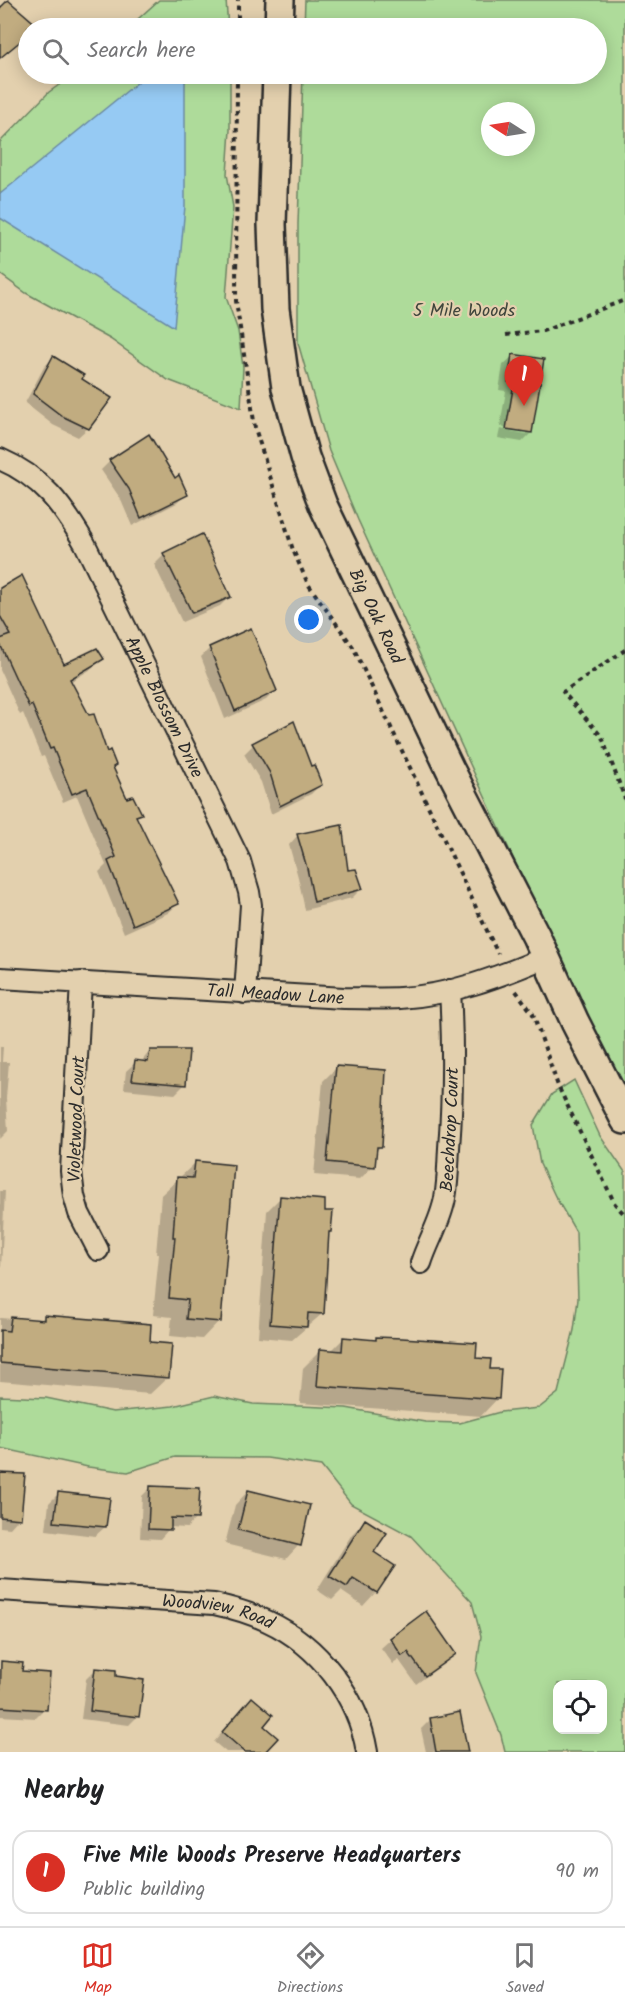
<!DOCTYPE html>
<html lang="en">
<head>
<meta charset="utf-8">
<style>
  :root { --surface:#fff; --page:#f2f2f2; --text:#202124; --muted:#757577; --line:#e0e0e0; --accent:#d93025 }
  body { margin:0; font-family:Kalam,sans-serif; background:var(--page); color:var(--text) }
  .controls { position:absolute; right:18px; bottom:18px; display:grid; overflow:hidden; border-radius:12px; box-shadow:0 3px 15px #0003 }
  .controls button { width:54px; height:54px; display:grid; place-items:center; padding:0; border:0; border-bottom:2px solid var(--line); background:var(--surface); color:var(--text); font:30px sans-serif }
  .compass { position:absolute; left:481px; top:102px; width:54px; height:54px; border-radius:50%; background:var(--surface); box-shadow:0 3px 15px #0003; rotate:282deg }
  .you { position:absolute; left:309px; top:620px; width:21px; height:21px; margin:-15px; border:4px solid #fff; border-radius:50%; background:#1a73e8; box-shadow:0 0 0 9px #1a73e833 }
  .badge { display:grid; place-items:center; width:39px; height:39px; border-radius:50%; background:var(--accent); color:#fff; font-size:20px; font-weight:700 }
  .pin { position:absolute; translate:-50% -50px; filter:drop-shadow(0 2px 3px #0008) }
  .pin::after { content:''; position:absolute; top:32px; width:21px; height:18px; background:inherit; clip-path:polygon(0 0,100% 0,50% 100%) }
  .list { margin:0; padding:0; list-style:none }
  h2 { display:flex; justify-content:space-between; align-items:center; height:78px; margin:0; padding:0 24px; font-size:26px }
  h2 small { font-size:20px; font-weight:400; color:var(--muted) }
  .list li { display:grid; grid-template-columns:39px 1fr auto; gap:18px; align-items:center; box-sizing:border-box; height:84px; margin:0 12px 12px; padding:0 12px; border:2px solid var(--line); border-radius:18px }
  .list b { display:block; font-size:22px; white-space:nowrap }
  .list p { margin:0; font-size:20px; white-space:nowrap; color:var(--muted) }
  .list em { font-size:20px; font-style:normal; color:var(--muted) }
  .icon { flex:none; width:33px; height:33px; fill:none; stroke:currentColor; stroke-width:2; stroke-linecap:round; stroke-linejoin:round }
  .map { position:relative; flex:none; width:625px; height:1752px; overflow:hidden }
  .search { position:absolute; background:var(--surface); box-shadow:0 3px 15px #0003; left:18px; right:18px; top:18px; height:66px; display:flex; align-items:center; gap:15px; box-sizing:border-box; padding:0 21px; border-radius:33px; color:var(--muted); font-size:22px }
  .sheet { height:174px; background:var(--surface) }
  nav { display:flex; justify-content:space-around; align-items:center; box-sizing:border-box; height:84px; border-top:2px solid var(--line); background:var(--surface); font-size:16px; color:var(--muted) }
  nav a { display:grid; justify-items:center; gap:3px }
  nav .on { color:var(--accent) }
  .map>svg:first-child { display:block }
</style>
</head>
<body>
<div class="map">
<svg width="625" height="1752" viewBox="0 0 625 1752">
  <rect width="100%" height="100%" fill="#e3d0ae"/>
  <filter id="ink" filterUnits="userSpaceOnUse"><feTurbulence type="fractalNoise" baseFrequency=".0167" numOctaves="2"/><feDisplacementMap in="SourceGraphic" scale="12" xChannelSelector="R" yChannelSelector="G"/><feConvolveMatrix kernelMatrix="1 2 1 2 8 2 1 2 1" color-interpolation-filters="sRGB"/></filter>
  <g filter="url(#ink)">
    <g fill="#aedb9a" stroke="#6c8362" stroke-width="1.5" fill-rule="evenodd">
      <path d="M159,0H226L228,28H128Z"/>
      <path d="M305,0H625V1091L586,1017L358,520L329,451L298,343V224L303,74H596V28H304ZM490,111H526V147H490Z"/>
      <path d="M75,74H230V130L227,174L233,207L226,297L238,331L243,367L241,408L168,380L110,339L26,293L0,274V142L49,92Z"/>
      <path d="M574,1080L600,1136L625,1172V1752H505L501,1735L476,1673L481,1636L472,1602L411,1536L351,1504L321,1466L267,1458L175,1457L128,1472L88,1467L0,1448V1396L46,1398L113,1412L173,1406L214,1396L253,1404L346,1408L425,1422L460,1423L500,1412L539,1408L558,1393L574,1330L578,1299L576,1232L555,1196L540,1164L533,1125L552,1094ZM558,1684H602V1730H558Z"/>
    </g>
    <path fill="#96caf3" stroke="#6b8aa3" stroke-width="1.5" d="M148,74H185V206L174,327L0,218V194Z"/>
    <g fill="#0003">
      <path d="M513,356L531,433L522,442L498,438L500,429L526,434V431L500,426L506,391L499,390L503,365Z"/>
      <path d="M53,358L80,379L88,428L78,437L53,425L25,403L44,367Z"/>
      <path d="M149,436L174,481L186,494L177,503L132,526L120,498L101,470L110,461Z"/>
      <path d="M201,536L229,597L220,606L182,622L154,564L164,554Z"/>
      <path d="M0,590L63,666L102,659L93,668L70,682L126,800L140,813L135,818L178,904L168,913L124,933L99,872L106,865L77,796L63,802L44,756L41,757L23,713L20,715L0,670Z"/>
      <path d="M210,648L275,691L266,700L225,719L201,657Z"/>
      <path d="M293,723L310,768L320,785L311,794L271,814L261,782L244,754L253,745Z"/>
      <path d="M298,835L346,871L361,889L352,898L305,910L298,877L289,845Z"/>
      <path d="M0,1047H3L2,1062H9L6,1098L8,1131L0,1139Z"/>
      <path d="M150,1051L184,1085L175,1094L124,1089L126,1071L136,1062H141Z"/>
      <path d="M337,1067L380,1147L375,1153L373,1166L360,1179L314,1175L323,1081Z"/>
      <path d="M195,1163L219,1321L202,1339L170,1336L172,1317L153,1315L159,1254H156L161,1195Z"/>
      <path d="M0,1191H5L0,1286Z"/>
      <path d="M281,1197L323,1212L330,1232L327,1234L323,1313L292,1340L258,1337L267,1211Z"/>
      <path d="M45,1316L168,1377L150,1394L0,1381V1318L39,1321Z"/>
      <path d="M343,1339L374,1341L376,1339L474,1359L489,1370L498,1398L481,1416L300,1403L303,1368L320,1351H331Z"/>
      <path d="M0,1474L19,1518L10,1528L0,1527Z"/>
      <path d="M151,1487L196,1518L187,1528L169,1527V1529L160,1539L140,1538L142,1496Z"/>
      <path d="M248,1491L299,1545L286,1559L225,1544L235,1505Z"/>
      <path d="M58,1494L105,1527L95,1536L46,1530L49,1503Z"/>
      <path d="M365,1521L376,1592L363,1606L341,1591L332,1600L317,1590L352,1534Z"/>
      <path d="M426,1614L454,1654L445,1663L416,1684L399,1660L393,1664L381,1648L391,1639Z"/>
      <path d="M1,1663L45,1709L36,1718L0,1716Z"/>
      <path d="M96,1669L114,1678L138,1716L129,1725L81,1719L86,1679Z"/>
      <path d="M243,1708L261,1726L268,1750L266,1752H226L214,1742Z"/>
      <path d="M430,1720L467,1752H426L421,1729Z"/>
    </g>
    <g fill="#c1ac80" stroke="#2b2b2b" stroke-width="1.5">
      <path d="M8,0L39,27L28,28V35L0,58V8Z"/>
      <path d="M512,354L544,359L532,433L506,429L514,383L508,382Z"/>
      <path d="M53,356L84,375L82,379L112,398L89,429L62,416L33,394Z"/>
      <path d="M149,434L175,478L179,475L188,495L141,518L129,489L109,460Z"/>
      <path d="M202,534L231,597L192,613L163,553Z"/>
      <path d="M22,575L64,664L97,648L104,659L70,679L89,715L94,714L107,752L110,750L116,765L113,767L127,798L133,796L142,814L136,816L179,904L133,925L108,861L116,857L87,788L72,794L53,748L50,749L32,705L29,707L0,644V639L11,635L0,616V588Z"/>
      <path d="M251,628L277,691L235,711L209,647Z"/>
      <path d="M294,721L311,766L314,765L322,785L280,806L270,773L252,743Z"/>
      <path d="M342,825L348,870L356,869L363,889L314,902L307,868L297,834Z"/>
      <path d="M150,1050H189L186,1085L132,1080L135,1060L148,1062Z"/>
      <path d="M336,1066L386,1070L382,1147H377L375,1167L327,1162Z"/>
      <path d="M195,1161L234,1165L221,1322L186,1319L188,1300L169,1298L175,1237H173L177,1177L193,1178Z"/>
      <path d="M280,1196L325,1200V1211H333L331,1232H329L324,1314L308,1313L307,1327L270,1324Z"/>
      <path d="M44,1315L151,1324L150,1342L172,1344L169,1378L0,1363V1330L9,1331L11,1317L44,1320Z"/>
      <path d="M343,1337L376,1340V1337L402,1338L477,1343L476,1358L491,1359L490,1369H501L499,1399L317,1386L320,1349L342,1351Z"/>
      <path d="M0,1473L25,1474L21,1519L0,1517Z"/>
      <path d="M150,1486L200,1488L198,1519L171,1518V1530L148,1529Z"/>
      <path d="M248,1490L310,1505L301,1546L238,1530Z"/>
      <path d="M58,1492L110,1498L106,1527L54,1522Z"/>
      <path d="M365,1519L387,1533L374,1552L395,1566L377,1593L353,1578L347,1587L329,1576Z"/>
      <path d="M426,1611L456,1654L425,1676L408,1652L402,1656L390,1638Z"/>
      <path d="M1,1661L23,1663L22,1671L50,1673L47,1710L0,1707Z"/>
      <path d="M95,1668L116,1670V1676L144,1680L139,1717L90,1711Z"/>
      <path d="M252,1697L273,1715L264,1726L278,1738L265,1752H245L222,1732Z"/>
      <path d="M460,1712L468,1752H436L430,1718Z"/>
    </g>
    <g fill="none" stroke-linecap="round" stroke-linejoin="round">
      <g stroke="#2b2b2b" stroke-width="24">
        <g id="street">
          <path id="s1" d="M0,459C42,477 63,506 85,544L240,861L249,892L251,905L245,993"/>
          <path id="s2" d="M0,978L344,998C363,998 381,999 400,998C451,995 499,977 546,957"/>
          <path d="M81,982L71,1171L74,1196L79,1213L98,1250"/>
          <path id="s3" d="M421,1263C428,1241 441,1221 445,1198C448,1182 448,1164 449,1148C453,1095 453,1043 450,990"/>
          <path id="s4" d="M0,1590L214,1604C233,1608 250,1613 267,1621C319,1645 358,1696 367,1752"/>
        </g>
      </g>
      <g stroke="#2b2b2b" stroke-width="32">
        <g id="secondary">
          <path d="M279,28L280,0"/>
          <path id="s5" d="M277,74L272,224L275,309L286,388L305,457L323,505L450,769L536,936L575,1022L625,1120"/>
        </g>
      </g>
      <g stroke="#2b2b2b" stroke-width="4" stroke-dasharray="4.5 4.5" stroke-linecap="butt">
        <path d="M238,28V0"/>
        <path d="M237,74L236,301L255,428L293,550L308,584L353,647L498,954"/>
        <path d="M506,335L543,331L625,300"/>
        <path d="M625,650L563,692L602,737L625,799"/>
        <path d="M516,991L533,1014L558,1086L615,1204L625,1215"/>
      </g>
      <use href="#street" stroke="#e3d0ae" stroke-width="20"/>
      <use href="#secondary" stroke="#e3d0ae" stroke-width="27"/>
    </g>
  </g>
  <g text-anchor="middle" stroke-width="4.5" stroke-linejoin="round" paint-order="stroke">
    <g font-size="18" fill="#3f453c" stroke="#e3d0ae">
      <text x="464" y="316">5 Mile Woods</text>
    </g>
    <g font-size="18" fill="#2b2b2b" stroke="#e3d0ae">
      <text dy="6" stroke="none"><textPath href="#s5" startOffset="561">Big Oak Road</textPath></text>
      <text dy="6" stroke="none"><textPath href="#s1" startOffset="304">Apple Blossom Drive</textPath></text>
      <text dy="6" stroke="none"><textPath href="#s2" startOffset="276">Tall Meadow Lane</textPath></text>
      <text transform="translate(76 1119) rotate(-88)" y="6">Violetwood Court</text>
      <text dy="6" stroke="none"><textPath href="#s3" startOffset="138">Beechdrop Court</textPath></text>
      <text dy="6" stroke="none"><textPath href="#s4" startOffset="220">Woodview Road</textPath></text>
    </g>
  </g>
</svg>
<div class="controls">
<button><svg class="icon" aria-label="locate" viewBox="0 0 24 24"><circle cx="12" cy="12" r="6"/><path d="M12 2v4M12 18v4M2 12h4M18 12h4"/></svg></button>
</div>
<svg class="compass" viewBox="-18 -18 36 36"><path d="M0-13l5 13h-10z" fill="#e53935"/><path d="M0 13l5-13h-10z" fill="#757577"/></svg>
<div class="you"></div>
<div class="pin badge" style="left:524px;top:406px">1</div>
<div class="search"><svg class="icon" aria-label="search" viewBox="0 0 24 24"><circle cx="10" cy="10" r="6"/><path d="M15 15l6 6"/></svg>Search here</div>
</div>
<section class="sheet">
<h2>Nearby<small></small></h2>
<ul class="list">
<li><span class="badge">1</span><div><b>Five Mile Woods Preserve Headquarters</b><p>Public building</p></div><em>90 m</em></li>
</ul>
</section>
<nav>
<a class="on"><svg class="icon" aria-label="map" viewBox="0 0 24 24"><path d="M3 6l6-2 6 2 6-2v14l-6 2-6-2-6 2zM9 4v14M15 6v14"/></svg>Map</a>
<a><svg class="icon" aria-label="directions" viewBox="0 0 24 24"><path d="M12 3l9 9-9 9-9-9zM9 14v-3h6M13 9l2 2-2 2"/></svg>Directions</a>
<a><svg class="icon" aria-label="saved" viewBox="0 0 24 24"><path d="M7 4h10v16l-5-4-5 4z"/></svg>Saved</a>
</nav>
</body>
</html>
